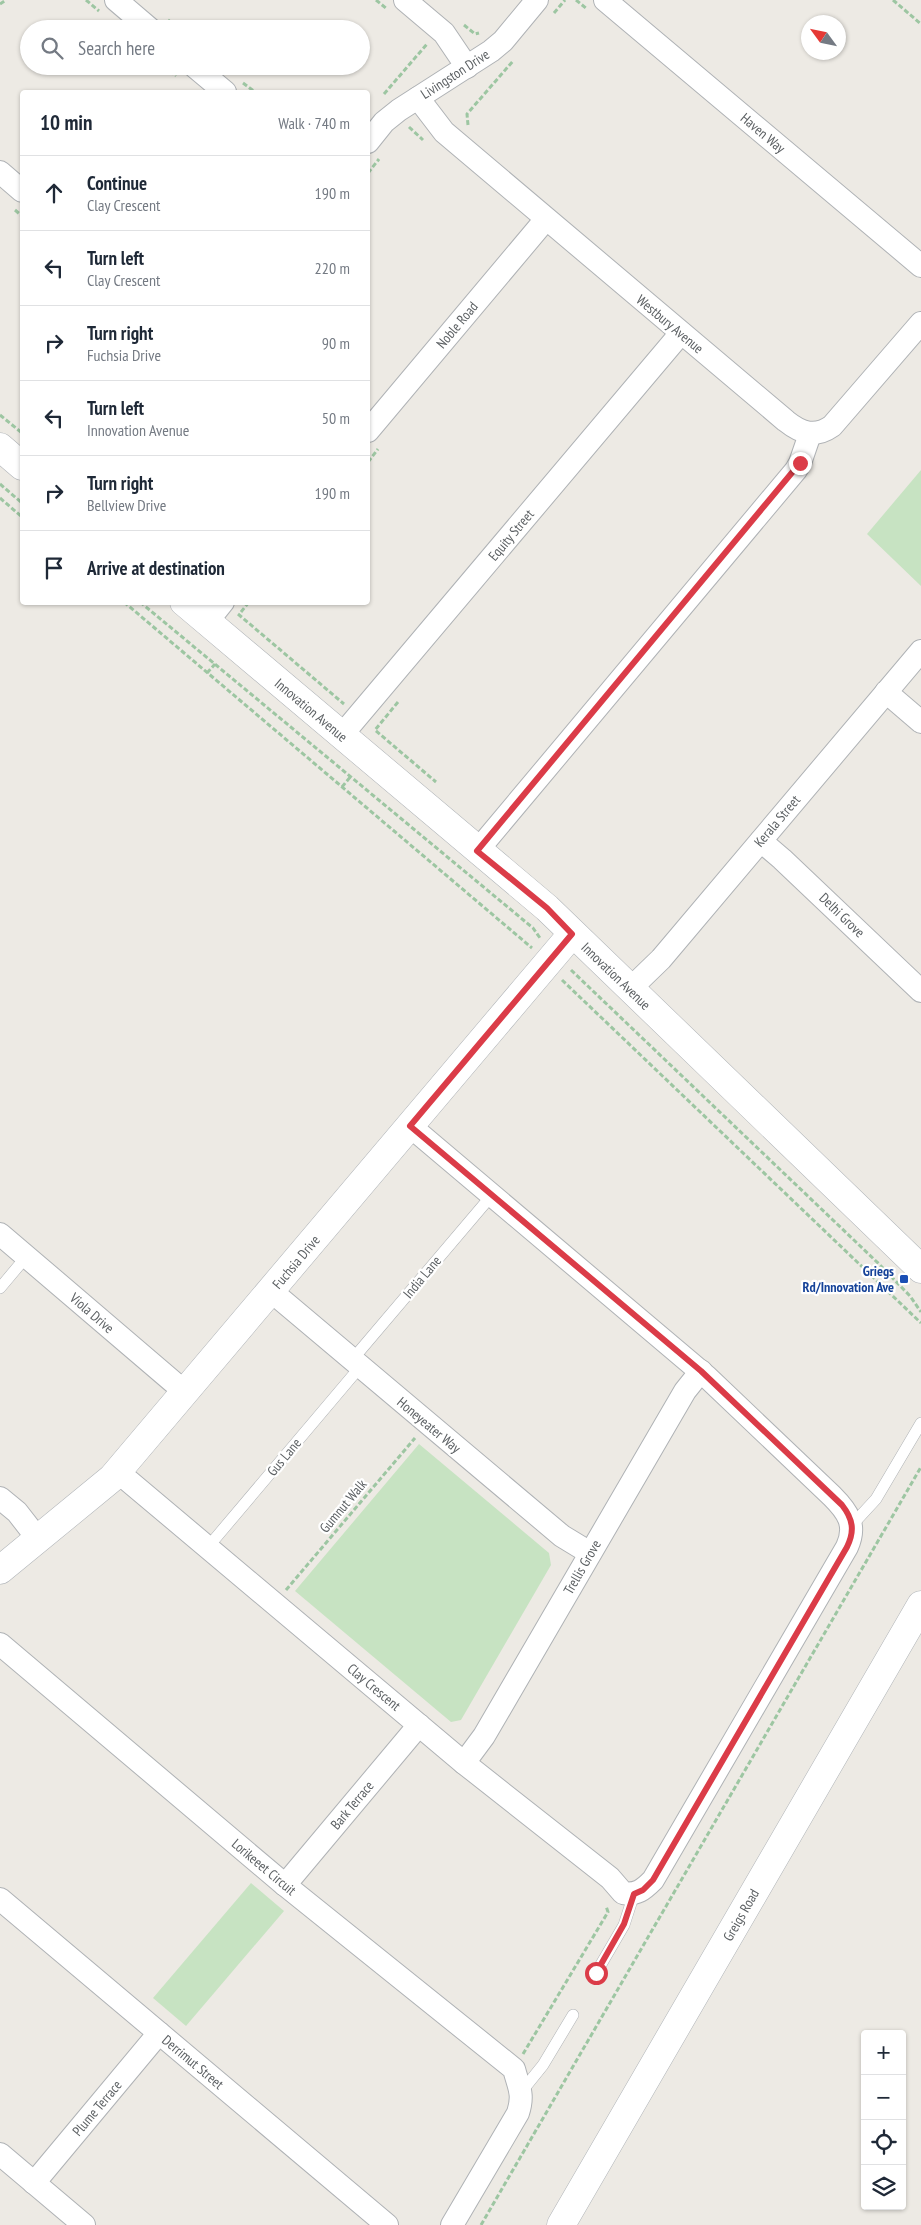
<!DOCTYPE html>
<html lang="en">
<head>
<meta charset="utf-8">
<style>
  :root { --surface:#fff; --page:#f6f6f7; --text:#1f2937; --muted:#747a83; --line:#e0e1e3 }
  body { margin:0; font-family:"PT Sans Narrow",sans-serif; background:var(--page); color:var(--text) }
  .controls { position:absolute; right:15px; bottom:15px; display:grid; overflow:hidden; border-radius:5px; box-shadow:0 1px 4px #0004 }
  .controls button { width:45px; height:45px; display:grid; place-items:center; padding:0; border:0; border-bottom:1px solid var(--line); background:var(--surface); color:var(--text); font:25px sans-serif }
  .compass { position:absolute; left:801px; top:15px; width:45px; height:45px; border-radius:50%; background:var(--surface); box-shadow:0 1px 4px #0004; rotate:303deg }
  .stop { position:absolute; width:15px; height:15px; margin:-11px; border:4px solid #db3c48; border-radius:50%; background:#fff }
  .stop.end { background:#db3c48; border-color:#fff; box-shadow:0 1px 5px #0008 }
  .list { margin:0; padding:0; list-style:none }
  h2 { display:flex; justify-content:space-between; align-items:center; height:65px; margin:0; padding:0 20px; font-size:21px }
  h2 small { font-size:16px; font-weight:400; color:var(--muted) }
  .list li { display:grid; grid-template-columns:32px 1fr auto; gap:15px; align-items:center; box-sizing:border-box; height:75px; padding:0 20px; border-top:1px solid var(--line) }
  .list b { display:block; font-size:19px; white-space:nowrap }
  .list p { margin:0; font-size:16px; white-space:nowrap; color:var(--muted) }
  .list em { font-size:16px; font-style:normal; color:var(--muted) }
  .icon { flex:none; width:28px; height:28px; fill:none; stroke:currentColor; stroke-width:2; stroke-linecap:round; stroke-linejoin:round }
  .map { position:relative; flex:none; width:921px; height:2225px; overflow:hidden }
  .search { position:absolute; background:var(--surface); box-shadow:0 1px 4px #0004; left:20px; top:20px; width:350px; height:55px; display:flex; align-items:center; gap:12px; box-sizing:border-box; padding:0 18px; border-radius:28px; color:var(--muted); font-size:19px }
  .panel { position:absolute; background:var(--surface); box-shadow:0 1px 4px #0004; left:20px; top:90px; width:350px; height:515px; border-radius:5px }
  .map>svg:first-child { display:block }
</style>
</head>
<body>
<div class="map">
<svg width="921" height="2225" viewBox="0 0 921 2225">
  <rect width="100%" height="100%" fill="#edeae4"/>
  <g fill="#c7e3c2">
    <path d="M921,470V586L867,534Z"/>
    <path d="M419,1444L549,1553L551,1565L461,1720L451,1722L295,1591Z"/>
    <path d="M251,1883L284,1911L186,2026L153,1998Z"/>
  </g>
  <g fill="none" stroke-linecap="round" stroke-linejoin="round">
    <g stroke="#afb2b5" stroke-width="12">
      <g id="lane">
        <path d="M0,1288L26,1257"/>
        <path d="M352,1360L492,1195"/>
        <path d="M852,1525L876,1499L921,1423"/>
        <path d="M208,1547L360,1367"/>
        <path d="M596,1973L624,1925L634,1894"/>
        <path d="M522,2091L543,2065L573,2015"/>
      </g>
    </g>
    <g stroke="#afb2b5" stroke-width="24">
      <g id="street">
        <path d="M116,0L150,29"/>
        <path d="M405,0L444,33L467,67"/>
        <path d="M605,0L921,266"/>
        <path d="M194,66L225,92"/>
        <path d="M418,98L444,132L786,421C801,433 815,438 832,426L921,323"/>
        <path d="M368,142L384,122L399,110L491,51L503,41L537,0"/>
        <path d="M0,172L22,191"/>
        <path d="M368,431L546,219"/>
        <path d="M207,622L223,602"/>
        <path d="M886,692L921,722"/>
        <path d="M341,736L681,333"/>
        <path d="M761,841L782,859L921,991"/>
        <path d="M477,851L796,470L800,463L810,434"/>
        <path d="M630,989L661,959L921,651"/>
        <path d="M0,1234L185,1392"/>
        <path d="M271,1291L562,1536L590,1553"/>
        <path d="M118,1472L464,1763L610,1878L623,1893C637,1895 643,1890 653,1880L847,1547C857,1525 848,1512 832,1496L707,1377L410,1126"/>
        <path d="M0,1498L17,1512L38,1539"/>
        <path d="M0,1644L285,1885L514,2069C519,2088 524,2094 518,2113L452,2225"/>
        <path d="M464,1763L484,1736L685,1391L701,1371"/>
        <path d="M285,1885L419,1725"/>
        <path d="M0,1899L387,2225"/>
        <path d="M0,2154L84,2225"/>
        <path d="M34,2183L159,2033"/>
      </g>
    </g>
    <g stroke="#b0b4b8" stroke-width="29">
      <g id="secondary">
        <path d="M0,447L22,466"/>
        <path d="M184,602L547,908L921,1269"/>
        <path d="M0,1570L112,1478L572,934"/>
        <path d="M561,2225L921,1605"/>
      </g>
    </g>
    <g stroke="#9dc6a2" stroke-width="3" stroke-dasharray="5 2.5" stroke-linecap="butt">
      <path d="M86,0L99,11"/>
      <path d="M376,0L387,9"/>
      <path d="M576,0L587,9"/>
      <path d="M893,0L921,24"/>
      <path d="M0,4L6,0"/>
      <path d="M554,13L565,0"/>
      <path d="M168,20L179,29"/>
      <path d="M464,25L475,34L479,33"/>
      <path d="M164,66L176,76"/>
      <path d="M243,83L255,92"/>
      <path d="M384,94L427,44"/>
      <path d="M468,125L467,114L513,61"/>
      <path d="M409,127L423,140"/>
      <path d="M368,173L379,159"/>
      <path d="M15,210L22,216"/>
      <path d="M0,415L22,433"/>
      <path d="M368,462L378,449"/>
      <path d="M0,484L22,503"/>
      <path d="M0,498L22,517"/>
      <path d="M124,602L532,948"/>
      <path d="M140,602L533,928L540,938"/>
      <path d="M241,612L249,602"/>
      <path d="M238,614L344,704"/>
      <path d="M207,673L215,664"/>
      <path d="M398,702L375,730L436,782"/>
      <path d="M342,787L351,776"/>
      <path d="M571,970L879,1264L910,1296L921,1312"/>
      <path d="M562,980L921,1323"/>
      <path d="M286,1590L415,1438"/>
      <path d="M523,2054L608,1912L606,1906"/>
      <path d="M481,2225L921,1467"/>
    </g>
    <use href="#lane" stroke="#fff" stroke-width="11"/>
    <use href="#street" stroke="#fff" stroke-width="22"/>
    <use href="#secondary" stroke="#fff" stroke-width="28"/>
  </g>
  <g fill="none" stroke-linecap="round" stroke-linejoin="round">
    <path stroke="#db3c48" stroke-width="6" d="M596,1973L624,1924L634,1894L643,1890L653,1880L847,1547C855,1531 853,1519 842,1505L701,1371L410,1126L572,934L547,908L477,851L800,463"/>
  </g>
  <rect fill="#1a4fb4" stroke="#fff" stroke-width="2" x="899" y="1274" width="10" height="10" rx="2.5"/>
  <g text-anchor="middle" stroke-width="4.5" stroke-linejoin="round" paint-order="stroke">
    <g font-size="14" fill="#5c6063" stroke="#fff">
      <text transform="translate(455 74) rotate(-33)" y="5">Livingston Drive</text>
      <text transform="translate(763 133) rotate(40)" y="5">Haven Way</text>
      <text transform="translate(670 324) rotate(40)" y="5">Westbury Avenue</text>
      <text transform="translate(457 325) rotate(-50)" y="5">Noble Road</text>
      <text transform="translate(511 535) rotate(-50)" y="5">Equity Street</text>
      <text transform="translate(311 710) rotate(40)" y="5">Innovation Avenue</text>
      <text transform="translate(777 821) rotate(-50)" y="5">Kerala Street</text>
      <text transform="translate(842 915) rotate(44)" y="5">Delhi Grove</text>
      <text transform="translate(616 976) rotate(44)" y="5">Innovation Avenue</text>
      <text transform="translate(296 1262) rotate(-50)" y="5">Fuchsia Drive</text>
      <text transform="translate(422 1277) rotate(-50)" y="5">India Lane</text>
      <text transform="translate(92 1313) rotate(41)" y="5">Viola Drive</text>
      <text transform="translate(429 1425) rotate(40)" y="5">Honeyeater Way</text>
      <text transform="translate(284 1457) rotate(-50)" y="5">Gus Lane</text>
      <text transform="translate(343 1506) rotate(-50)" y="5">Gumnut Walk</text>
      <text transform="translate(582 1567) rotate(-60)" y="5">Trellis Grove</text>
      <text transform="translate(374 1687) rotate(40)" y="5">Clay Crescent</text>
      <text transform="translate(352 1805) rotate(-50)" y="5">Bark Terrace</text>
      <text transform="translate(264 1867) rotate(40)" y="5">Lorikeeet Circuit</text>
      <text transform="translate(741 1915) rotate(-60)" y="5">Greigs Road</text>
      <text transform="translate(193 2062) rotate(40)" y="5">Derrimut Street</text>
      <text transform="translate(97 2108) rotate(-50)" y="5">Plume Terrace</text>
    </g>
    <g font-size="14" font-weight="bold" fill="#164399" stroke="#fff" text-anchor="end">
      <text x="894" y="1276">Griegs<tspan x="894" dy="16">Rd/Innovation Ave</tspan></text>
    </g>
  </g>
</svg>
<div class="controls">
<button>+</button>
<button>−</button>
<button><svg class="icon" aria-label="locate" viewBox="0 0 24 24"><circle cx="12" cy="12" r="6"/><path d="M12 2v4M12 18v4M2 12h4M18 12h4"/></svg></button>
<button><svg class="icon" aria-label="layers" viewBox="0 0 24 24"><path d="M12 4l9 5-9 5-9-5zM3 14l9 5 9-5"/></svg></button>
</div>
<svg class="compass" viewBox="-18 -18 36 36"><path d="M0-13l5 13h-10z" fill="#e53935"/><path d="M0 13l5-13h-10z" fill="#747a83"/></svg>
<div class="stop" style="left:596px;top:1973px"></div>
<div class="stop end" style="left:800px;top:463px"></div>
<div class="search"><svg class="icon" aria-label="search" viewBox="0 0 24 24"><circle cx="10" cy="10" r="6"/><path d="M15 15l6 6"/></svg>Search here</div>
<section class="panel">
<h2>10 min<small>Walk · 740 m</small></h2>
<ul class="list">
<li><svg class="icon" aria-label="ahead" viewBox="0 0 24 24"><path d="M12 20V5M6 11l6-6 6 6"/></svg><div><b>Continue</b><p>Clay Crescent</p></div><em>190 m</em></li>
<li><svg class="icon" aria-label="left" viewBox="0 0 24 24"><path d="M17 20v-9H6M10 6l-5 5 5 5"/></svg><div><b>Turn left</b><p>Clay Crescent</p></div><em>220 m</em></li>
<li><svg class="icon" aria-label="right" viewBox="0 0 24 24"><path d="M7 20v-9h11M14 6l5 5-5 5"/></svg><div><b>Turn right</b><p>Fuchsia Drive</p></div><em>90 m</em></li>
<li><svg class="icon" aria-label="left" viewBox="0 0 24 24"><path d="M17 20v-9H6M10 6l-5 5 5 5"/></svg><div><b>Turn left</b><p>Innovation Avenue</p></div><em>50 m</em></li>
<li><svg class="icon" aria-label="right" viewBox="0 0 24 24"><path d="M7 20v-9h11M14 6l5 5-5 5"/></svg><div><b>Turn right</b><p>Bellview Drive</p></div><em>190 m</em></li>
<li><svg class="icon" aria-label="arrive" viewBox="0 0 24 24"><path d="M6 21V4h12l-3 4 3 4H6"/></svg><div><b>Arrive at destination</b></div></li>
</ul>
</section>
</div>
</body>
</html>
